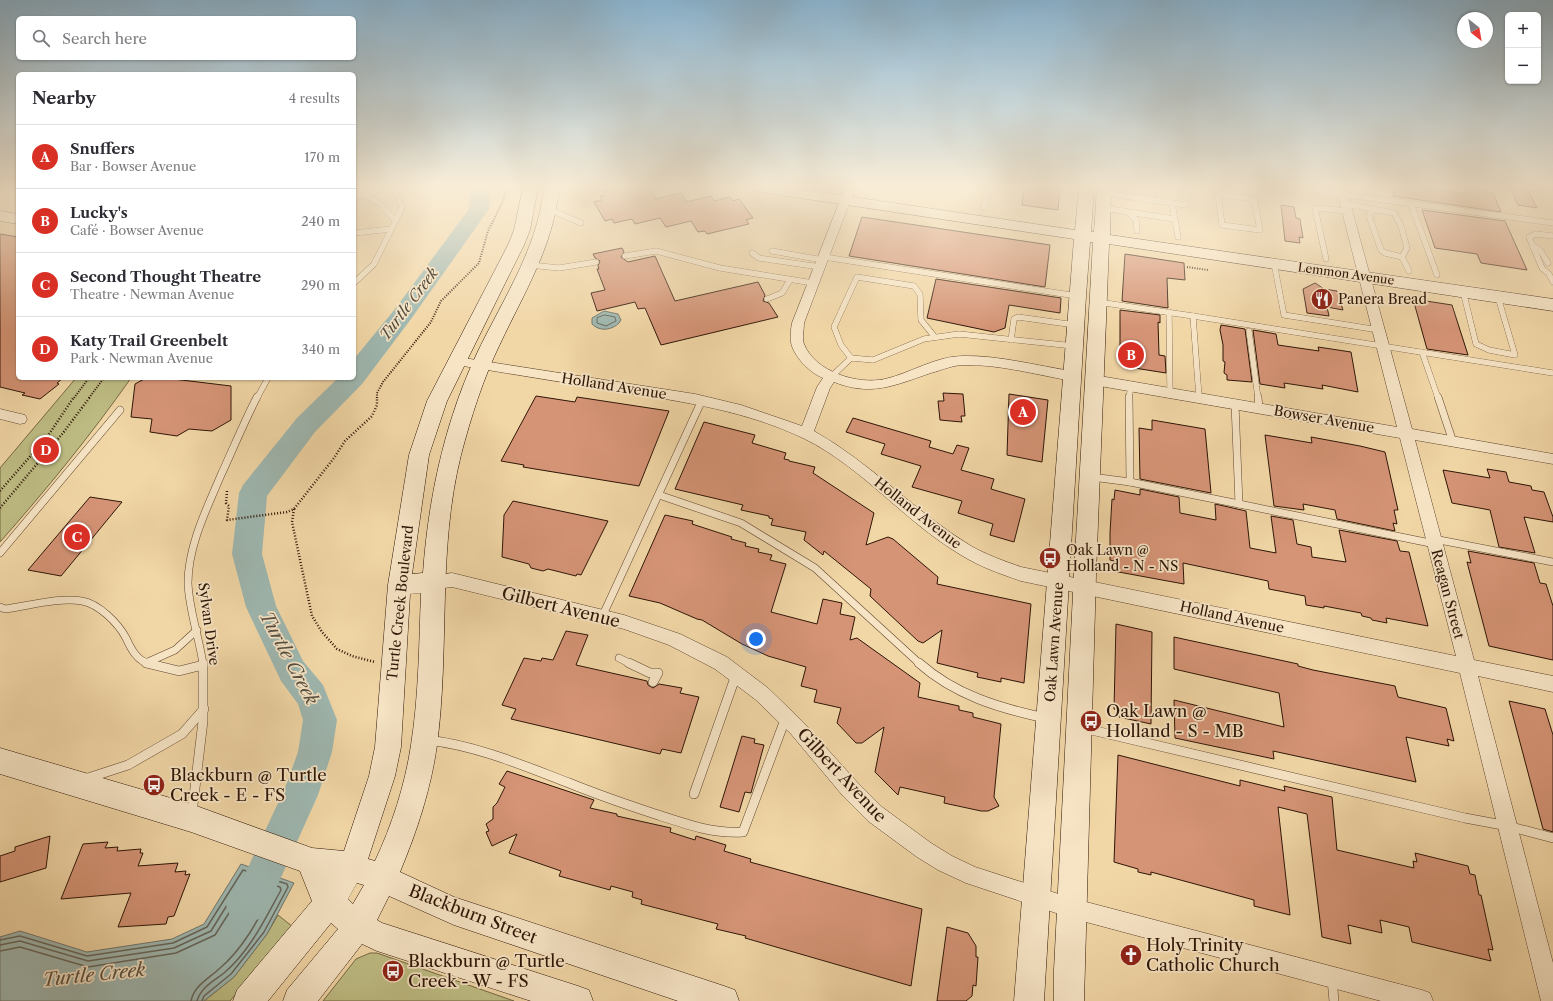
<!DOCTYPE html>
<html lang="en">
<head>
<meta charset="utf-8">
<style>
  :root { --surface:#fff; --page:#f2f2f3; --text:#2b2b33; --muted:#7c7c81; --line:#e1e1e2; --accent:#d93025 }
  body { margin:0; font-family:"Libre Caslon Text",serif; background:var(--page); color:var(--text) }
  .controls { position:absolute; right:12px; top:12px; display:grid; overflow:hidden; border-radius:6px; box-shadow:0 1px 3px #0004 }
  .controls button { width:36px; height:36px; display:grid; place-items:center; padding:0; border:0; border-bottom:1px solid var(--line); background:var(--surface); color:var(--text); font:20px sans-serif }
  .compass { position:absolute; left:1457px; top:12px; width:36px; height:36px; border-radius:50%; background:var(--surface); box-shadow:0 1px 3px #0004; rotate:149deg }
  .you { position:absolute; left:756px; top:639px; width:14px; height:14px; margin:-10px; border:3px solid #fff; border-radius:50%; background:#1a73e8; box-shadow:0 0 0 6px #1a73e833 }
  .badge { display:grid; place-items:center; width:26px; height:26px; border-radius:50%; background:var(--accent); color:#fff; font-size:13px; font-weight:700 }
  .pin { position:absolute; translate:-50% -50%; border:2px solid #fff; box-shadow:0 1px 4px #0006 }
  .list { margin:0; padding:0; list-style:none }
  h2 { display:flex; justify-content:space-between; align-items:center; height:52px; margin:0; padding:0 16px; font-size:17px }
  h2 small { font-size:13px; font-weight:400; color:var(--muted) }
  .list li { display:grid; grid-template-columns:26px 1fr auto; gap:12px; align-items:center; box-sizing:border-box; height:64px; padding:0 16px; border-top:1px solid var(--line) }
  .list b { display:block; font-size:15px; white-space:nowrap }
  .list p { margin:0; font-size:13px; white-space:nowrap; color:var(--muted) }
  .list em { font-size:13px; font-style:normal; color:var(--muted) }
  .icon { flex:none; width:22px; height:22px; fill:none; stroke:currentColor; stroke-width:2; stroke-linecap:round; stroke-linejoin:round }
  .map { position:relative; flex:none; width:1553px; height:1001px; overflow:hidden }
  .search { position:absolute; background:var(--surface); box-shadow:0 1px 3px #0004; left:16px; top:16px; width:340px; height:44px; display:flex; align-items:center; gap:10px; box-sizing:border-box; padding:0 14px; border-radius:6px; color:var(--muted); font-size:15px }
  .panel { position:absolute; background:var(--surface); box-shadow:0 1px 3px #0004; left:16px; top:72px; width:340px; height:308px; border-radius:6px }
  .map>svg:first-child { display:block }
</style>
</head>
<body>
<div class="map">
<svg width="1553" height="1001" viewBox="0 0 1553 1001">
  <rect width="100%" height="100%" fill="#f1d6a6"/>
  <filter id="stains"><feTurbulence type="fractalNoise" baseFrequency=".005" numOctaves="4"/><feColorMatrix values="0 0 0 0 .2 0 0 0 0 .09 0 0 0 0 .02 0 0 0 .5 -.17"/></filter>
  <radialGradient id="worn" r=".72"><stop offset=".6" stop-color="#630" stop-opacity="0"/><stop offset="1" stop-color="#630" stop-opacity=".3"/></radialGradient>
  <g fill="#bebd84" stroke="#766945">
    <path d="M76,378H131C91,435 46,490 0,542V468Z"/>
    <path d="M278,915L293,927L230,1001H204L234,977L267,934Z"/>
    <path d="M370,953H377L514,1001H323L356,959Z"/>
  </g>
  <g fill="#9eb7b0" stroke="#71766c">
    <path d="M604,311L618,314L621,320L619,323C612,330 600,332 592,324V318Z"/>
    <path d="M241,864L294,883L267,934L234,977L204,1001H0V937L20,931L87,952L172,939L204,924Z"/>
  </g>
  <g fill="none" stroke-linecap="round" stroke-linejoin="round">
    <path stroke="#66665b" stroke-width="1" d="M605,315L615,317L616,321L606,326L597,323V318Z"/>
    <g stroke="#66665b" stroke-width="1.5">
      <path d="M0,940L20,936L87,956L173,943L207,927L243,870L287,884L288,887L264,932L231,974L204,996L202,1001"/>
      <path d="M0,945L20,941L88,961L174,948L211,931L245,876L280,887L281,890C265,919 250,951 224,973C214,981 201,987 197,1001"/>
      <path d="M0,951L20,947L88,967L176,953L215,935L248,883L271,891L272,893C258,920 243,949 219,969C208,979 194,986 191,1001"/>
    </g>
    <path fill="#9eb7b0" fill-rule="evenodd" d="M470,188H490L489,209L411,319L362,384L315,432L267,496L262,554L276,606L303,661L323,685L337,720L332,752L318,795L270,902L259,919L245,924L231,919L226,905L231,891L244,876L285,788L298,752L303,720L298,704L281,681L246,607L232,554L239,493L243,485L297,418L338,378H354V359L395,309L469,209Z"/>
  </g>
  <g fill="#d59476" stroke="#2e1506">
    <path d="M615,188H642L644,190L650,189L656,199L681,193L686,202L711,196L714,201L730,197L733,201L739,199L753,218L746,220L749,224L707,234L705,231L698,232L691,221L666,227L660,218L635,224L632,219L614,223L612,219L605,221L594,202L602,200L600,196L606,195L603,191Z"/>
    <path d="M1024,188H1060L1058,210L1022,205Z"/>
    <path d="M1394,188H1425L1467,194L1465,188H1483L1484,192L1493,193L1501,212L1393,196Z"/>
    <path d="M1510,188H1527L1537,208L1518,205Z"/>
    <path d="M1281,205L1294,207L1296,218L1300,219L1303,238L1299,237L1300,243L1285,241Z"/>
    <path d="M1422,210L1505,221L1527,270L1481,263L1477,254L1435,248Z"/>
    <path d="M862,217L1050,245L1045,287L849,256Z"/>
    <path d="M0,234L18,237V378H63L57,383L59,384L40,399L22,395L25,393L0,387Z"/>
    <path d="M622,248L624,252L621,257L628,262L655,256L675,301L758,282L765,295L763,301L769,303L778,317L661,345L645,308L638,309L635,302L597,311L591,293L605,290L597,269H599L598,266L600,261L595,258L593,254Z"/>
    <path d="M1125,254L1184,263L1185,280L1167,278L1168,308L1122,301Z"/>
    <path d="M936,279L1061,298L1060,313L1009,305L1005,328L994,332L927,318Z"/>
    <path d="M1315,283L1324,289L1337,291L1343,310L1327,307L1329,316L1307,313L1303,289Z"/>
    <path d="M1413,299L1452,305L1468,355L1427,349Z"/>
    <path d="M1120,310L1160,315V323L1158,322L1159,355L1165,356L1166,373L1128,367L1122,363L1120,358Z"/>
    <path d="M1221,325L1245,329L1252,382L1227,380V375L1224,373L1225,362L1223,361V345L1220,330Z"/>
    <path d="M1253,330L1276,334L1278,345L1319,351L1318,347L1351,352L1358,392L1322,385L1323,389L1284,383L1285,388L1260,384Z"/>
    <path d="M146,378H165L231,386V420L212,431L189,429L177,436L150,432L152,419L131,417L135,384Z"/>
    <path d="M943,393L963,394L965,416H961L962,422L940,420L938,401H944Z"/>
    <path d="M1009,394L1048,400L1042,462L1007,455Z"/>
    <path d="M536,396L575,402L577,397L669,411L639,486L523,467L524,465L501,461Z"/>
    <path d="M853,418L931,441L929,447L953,454L957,445L969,448L961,470L994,479L991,489L1025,499L1014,542L990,535L993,524L958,513L962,501L912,487L921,466L881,454L885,444L846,432Z"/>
    <path d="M1152,420L1205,429L1211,493L1140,479L1139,428L1152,430Z"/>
    <path d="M704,422L755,435L752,443L786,453L784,459L789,460V461L815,467L813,473L874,513L866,545L888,537L893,539L938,577L937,584L1031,604L1024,683L1001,678V682L977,677L978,673L937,663L942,630L923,643L918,641L870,596L871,589L824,551L823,555L804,540L806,532L771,525L773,519L769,518V516L741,510L743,505L675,489Z"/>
    <path d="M1265,435L1312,443L1311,437L1360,446L1385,452L1398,510H1394L1397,524L1393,523L1395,531L1337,519L1335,510L1303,504L1304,510L1274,506Z"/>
    <path d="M1487,469L1506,472L1509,482L1531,486L1532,490L1544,492L1553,517V522L1524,517L1535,553L1499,547L1490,510L1452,503L1443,470L1490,478Z"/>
    <path d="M1140,489L1179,497L1180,513L1216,520L1215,504L1246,511L1250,548L1276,553L1271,516L1293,520L1297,544L1311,547L1312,557L1346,562L1339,530L1397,541L1400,551L1409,552L1428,626L1386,618L1387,623L1372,620L1371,618L1362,616L1361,613L1324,606V608L1306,605L1305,596L1269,589L1268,581L1183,563L1184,584L1113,571L1114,561L1110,560V533L1112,499L1114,500L1115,490L1140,495Z"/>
    <path d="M90,497L122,502L61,576L28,570Z"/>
    <path d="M513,501L608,521L581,575L577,574L576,576L548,569L543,571L531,568L529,564L502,557L504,515Z"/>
    <path d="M665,515L693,521L692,524L732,537L731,539L746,543L745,546L759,549L758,552L772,555L770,560L786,564L771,612L817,624L823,599L842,603L840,614L855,617L850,640L857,638L920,683L918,697L959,706V710L973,713V717L1001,724L994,797L999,806L988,811H981L944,803L945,797L900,787L898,795L875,772L884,727L862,743H856L837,723L841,708L814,702L817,690L801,686L806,667L768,656L742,644L702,620L697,619L660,603L629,596Z"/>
    <path d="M1468,551L1534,563L1540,583L1546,584L1553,606V660L1489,646L1467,562L1471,563Z"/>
    <path d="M1116,624L1152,632L1151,724L1119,717L1120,711L1114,709Z"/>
    <path d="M566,631L588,635L576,665L647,681L648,685L653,688L659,684L682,688L680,693L699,697L681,753L662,749L660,754L511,719L516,709L502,705L524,658L541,661L542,658L553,660Z"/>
    <path d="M1174,637L1298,664V666L1313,670L1395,686L1398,697L1446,708L1454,741L1447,739L1449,746L1406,737L1416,782L1273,751L1274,759L1175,738L1174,700L1284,727L1279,693L1174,669Z"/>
    <path d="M1509,701L1545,709L1553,735V832L1543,829Z"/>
    <path d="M742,736L755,739L754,743L764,745L751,793L745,792L739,812L720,807Z"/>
    <path d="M1118,755L1240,786V780L1285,791L1284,786L1332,797L1337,850L1414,868L1413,861L1417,862L1415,853L1468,866L1470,874L1475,875L1479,895H1481L1493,950L1488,949L1491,961L1412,942L1409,927L1380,920L1382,933L1348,925L1351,944L1322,937L1307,814L1278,807L1290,915L1254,906V900L1151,872V875L1138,872V869L1114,862Z"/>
    <path d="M507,771L594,800L590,808L617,814V816L671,828L670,832L695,840L696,836L726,845L724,851L751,859L750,862L922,909L911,986L745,938L746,936L716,929L718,924L641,904L642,900L632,897L633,892L611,886L610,890L559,876L561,871L509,853L517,834L492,846L486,832L489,831L486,824L493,819V807L497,803L505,787L499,784Z"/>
    <path d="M50,836L46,868L0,882V856L15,851V847Z"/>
    <path d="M108,842L105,848L118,847L117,851L141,849L140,853H143L138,866L178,863L175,872L186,871L185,875L190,874L174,916L168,917L166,924L118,927L131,893L61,899L83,844Z"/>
    <path d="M947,927L968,933L976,946V957H978L976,986L973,985L972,996L966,1001H937Z"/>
  </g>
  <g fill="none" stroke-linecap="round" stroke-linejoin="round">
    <g stroke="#5f452e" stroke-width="6">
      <g id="lane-far2">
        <path d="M1217,188L1218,194"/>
        <path d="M1295,188L1553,223"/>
        <path d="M1496,188L1499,193"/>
        <path d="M362,193L380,204L395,220"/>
        <path d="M1104,193L1172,203L1178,237"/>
        <path d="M1218,194L1254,199L1260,230L1222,225Z"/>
        <path d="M1151,201L1152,188"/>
        <path d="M1172,203L1186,205V188"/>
        <path d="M1346,204L1394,213L1401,226L1407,248L1402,257L1409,271"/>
        <path d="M1411,204L1437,275"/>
        <path d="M984,208L989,188"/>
        <path d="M1103,208L1174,219"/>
        <path d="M551,210L581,223"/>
        <path d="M1377,210L1371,212L1369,216L1381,250L1385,253L1402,257"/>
        <path d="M1128,212L1136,220L1137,231"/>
        <path d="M354,233L391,229"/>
        <path d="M1553,236L1536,234L1529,237L1542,268L1549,274L1553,282"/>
        <path d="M1533,246L1540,250L1548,263"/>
        <path d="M772,251L823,260"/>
        <path d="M752,253L759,258L820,267"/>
        <path d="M625,256L656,251L720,268L813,283"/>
        <path d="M824,257L1077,296"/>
        <path d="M1326,259L1315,208L1347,211"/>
        <path d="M1274,263L1284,315L1379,330"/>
        <path d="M530,265L559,268L596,262"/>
        <path d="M354,283L374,264L399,214L402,207L395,188"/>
        <path d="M1463,291L1476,344L1489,350L1515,355L1498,297"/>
        <path d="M767,299L782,293L790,280"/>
        <path d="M1098,302L1193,316L1199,397"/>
        <path d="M1169,312L1170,393"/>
        <path d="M1193,316L1553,373"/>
        <path d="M1249,331L1258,398"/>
        <path d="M1011,340L1014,319L1018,317L1075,325"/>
        <path d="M1422,352L1438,398"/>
        <path d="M851,358L841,345L834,327L857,277L914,286L920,294L921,320L934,336"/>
        <path d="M831,377L851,358L873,360L924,339L959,334L1074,346"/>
        <path d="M257,398L268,378"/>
        <path d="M1129,398L1131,386"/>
      </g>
    </g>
    <g stroke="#5f452e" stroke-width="8">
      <g id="lane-far1">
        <path d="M1129,397L1130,482"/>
        <path d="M1258,397L1259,408"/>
        <path d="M1438,397L1453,442"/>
        <path d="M1092,477L1130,482L1239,504L1235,404"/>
        <path d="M659,495L741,523L815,568L920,664"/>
        <path d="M1239,504L1435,544"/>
        <path d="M1434,539L1553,562"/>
        <path d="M0,553L120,410"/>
        <path d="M0,607L5,609C29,606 58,597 82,601C99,604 118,623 126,638C131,649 137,661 150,664"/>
        <path d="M602,617L702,400"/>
        <path d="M619,658L631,664"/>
        <path d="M148,662L175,650L197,630"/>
        <path d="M203,664C199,637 189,610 188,583C188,546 207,508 221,475C233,449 244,422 257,397"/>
      </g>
    </g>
    <g stroke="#5f452e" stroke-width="10">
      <g id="lane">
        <path d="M146,663L179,671L203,665"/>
        <path d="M629,663L650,673H658L653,682"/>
        <path d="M919,663C955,695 999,708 1045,718"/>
        <path d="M1083,728L1465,818L1508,826L1553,838"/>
        <path d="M428,740C478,746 522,765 569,783C596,794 622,803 649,812C680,822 710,834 743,832L786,717"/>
        <path d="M88,778L128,765L182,734L204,709"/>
        <path d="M694,794L736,675"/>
        <path d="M192,813L203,721V663"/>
        <path d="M1332,979L1334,1001"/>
      </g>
    </g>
    <g stroke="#5f452e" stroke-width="1">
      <g id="street">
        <path d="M4,188H16L0,199V191Z"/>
        <path d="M845,188H855L804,323C804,329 802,339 804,344C815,372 858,385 885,379C911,373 936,356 963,356C998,355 1038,366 1072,371L1077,373L1079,376L1077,379L1072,381C1038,375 998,364 964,365C953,365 942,370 931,373C895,385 872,397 834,382L830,388L814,431C871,463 915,512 971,546C987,555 1004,561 1021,567L1456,656L1400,438L1094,385L1089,383L1087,380L1089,377L1094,375L1397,427L1336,188H1346L1412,429L1553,454V464L1415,440L1474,660L1553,676V692L1478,676L1553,963V1001H1541L1460,673L1021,581C1001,574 980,567 961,555C905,522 863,468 805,439C747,411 685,402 622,392C567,383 512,374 457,365L452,364L450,361L452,358L457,357L695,394L741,405L802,426L817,387L823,378C810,373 793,356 791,342C790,336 791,329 792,323Z"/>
        <path d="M0,409L25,415L27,419L25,423L20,424L0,419Z"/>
        <path d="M452,573L624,615L680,634L727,657L768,688L803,722L857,782L882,807L931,843L952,856L975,867L1071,898L1422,990L1430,993L1433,1001H1381L1071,918L966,883L938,870L917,857L868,821L843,796L791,734L756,700L715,669L669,645L624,629L452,587L435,589L429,587L427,582L429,577Z"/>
      </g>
    </g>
    <g stroke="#2e1506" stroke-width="1">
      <g id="secondary">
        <path d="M364,188H387L385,191L354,201V191Z"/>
        <path d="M523,188H538L530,230L524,245L447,401L429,455L412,574L423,573C428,502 443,430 472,364C498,306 537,253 544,188H559C554,245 524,293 500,344C483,379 471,417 461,455C437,551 450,648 437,745C431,789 417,831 400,872L454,897L724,986L735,990L739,1001H678L454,925L389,896L377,920L382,923L578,986L589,990L593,1001H531L377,951L362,944L318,1001H283L287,990L338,929L331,923L268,1001H233L237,990L312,901L300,871L191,832L0,774V748L191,804L312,848L344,851L369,776L375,747L388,585L409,455L427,401L508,245L514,230ZM421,593C419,643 419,695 411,745C405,785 392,825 375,861L368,859L395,776L401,747L410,594ZM357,883L364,885L353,904L348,899Z"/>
        <path d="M753,188H792L1075,230L1079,188H1094L1091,232H1094L1097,188H1111L1110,235L1553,299V311L1109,244L1096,574L1084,1001H1054V970L1074,574L1093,242H1090L1086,296L1044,1001H1014L1074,239L760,192L755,191Z"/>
        <path d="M0,211L18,214V224L0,221Z"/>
      </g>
    </g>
    <g stroke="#2e1506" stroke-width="2" stroke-dasharray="1 1.5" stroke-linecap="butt">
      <path d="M1187,267L1208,270"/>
      <path d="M74,398L89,378"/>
      <path d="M89,398L104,378"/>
      <path d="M377,398V393L383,382L431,322L441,301L479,263L488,231L502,203L507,188"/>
    </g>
    <g stroke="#2e1506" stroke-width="2.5" stroke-dasharray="1 2" stroke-linecap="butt">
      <path d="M0,491L47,437L74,397"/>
      <path d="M227,491L226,503L229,506L227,520L287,512L294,509L334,458L345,441L372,416L377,405V397"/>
      <path d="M0,508L63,433L90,397"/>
      <path d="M294,509L292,522L312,616L322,632L337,649L352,656L375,662"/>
    </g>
    <use href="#lane-far2" stroke="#f6e4c5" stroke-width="5.5"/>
    <use href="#lane-far1" stroke="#f6e4c5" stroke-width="7"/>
    <use href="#lane" stroke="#f6e4c5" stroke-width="9"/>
    <use href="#street" fill="#f6e4c5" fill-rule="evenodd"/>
    <use href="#secondary" fill="#f6e4c5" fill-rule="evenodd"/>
  </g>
  <linearGradient id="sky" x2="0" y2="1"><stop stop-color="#8ab5d2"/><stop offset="0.57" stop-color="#f9edd7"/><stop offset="1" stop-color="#f9edd7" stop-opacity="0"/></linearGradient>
  <rect width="1553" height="328" fill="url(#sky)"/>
  <defs>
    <g id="restaurant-disc" transform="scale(1.15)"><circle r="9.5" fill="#8f2418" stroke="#f6e4c5"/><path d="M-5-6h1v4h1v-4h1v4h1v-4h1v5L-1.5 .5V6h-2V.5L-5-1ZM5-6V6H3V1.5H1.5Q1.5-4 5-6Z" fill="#fff"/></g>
    <g id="bus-disc" transform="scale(1.15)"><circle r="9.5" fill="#8f2418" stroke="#f6e4c5"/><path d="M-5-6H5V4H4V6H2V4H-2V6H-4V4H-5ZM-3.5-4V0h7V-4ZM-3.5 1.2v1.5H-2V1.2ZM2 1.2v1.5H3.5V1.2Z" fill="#fff"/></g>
    <g id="church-disc" transform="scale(1.15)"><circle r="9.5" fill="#8f2418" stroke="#f6e4c5"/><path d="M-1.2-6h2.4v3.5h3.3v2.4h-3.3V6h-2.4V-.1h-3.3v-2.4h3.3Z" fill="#fff"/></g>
  </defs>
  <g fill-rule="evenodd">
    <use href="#restaurant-disc" x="1322" y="299"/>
    <use href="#bus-disc" x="1050" y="558"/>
    <use href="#bus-disc" x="1091" y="721"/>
    <use href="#bus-disc" x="154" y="785"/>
    <use href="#church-disc" x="1131" y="955"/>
    <use href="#bus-disc" x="393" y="971"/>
  </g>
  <g text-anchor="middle" stroke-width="3.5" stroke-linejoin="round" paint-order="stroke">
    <g font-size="12" fill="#2e1506" stroke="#f6e4c5">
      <text transform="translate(1346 274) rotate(8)" y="4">Lemmon Avenue</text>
    </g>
    <g font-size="14" fill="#2e1506" stroke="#f6e4c5" text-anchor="start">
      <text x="1338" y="304">Panera Bread</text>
      <text x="1066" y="555">Oak Lawn @<tspan x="1066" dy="16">Holland - N - NS</tspan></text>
    </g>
    <g font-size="14" fill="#2e1506" stroke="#f6e4c5">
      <text transform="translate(614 386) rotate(9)" y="5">Holland Avenue</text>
      <text transform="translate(1324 419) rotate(10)" y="5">Bowser Avenue</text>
      <text transform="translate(918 513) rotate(38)" y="5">Holland Avenue</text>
      <text transform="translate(1448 594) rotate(75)" y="5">Reagan Street</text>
      <text transform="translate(400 603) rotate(-84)" y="5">Turtle Creek Boulevard</text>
      <text transform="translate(1232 617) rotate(12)" y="5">Holland Avenue</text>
      <text transform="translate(209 624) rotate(82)" y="5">Sylvan Drive</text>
      <text transform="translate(1054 642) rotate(-86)" y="5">Oak Lawn Avenue</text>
    </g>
    <g font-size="15" font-style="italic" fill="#554e42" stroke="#f6e4c5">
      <text transform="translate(409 304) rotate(-53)" y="5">Turtle Creek</text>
    </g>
    <g font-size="17" fill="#2e1506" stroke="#f6e4c5">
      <text transform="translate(561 607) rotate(14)" y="6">Gilbert Avenue</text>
      <text transform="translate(842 775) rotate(47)" y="6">Gilbert Avenue</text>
      <text transform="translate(473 914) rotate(21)" y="6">Blackburn Street</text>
    </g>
    <g font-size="17" fill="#2e1506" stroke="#f6e4c5" text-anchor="start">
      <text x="1106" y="717">Oak Lawn @<tspan x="1106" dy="20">Holland - S - MB</tspan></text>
      <text x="170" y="781">Blackburn @ Turtle<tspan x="170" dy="20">Creek - E - FS</tspan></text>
      <text x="1146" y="951">Holy Trinity<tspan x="1146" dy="20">Catholic Church</tspan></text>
      <text x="408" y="967">Blackburn @ Turtle<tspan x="408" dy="20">Creek - W - FS</tspan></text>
    </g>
    <g font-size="18" font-style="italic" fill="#554e42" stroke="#f6e4c5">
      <text transform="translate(289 658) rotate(62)" y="6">Turtle Creek</text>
      <text transform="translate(94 975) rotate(-6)" y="6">Turtle Creek</text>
    </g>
  </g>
  <rect width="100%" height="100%" filter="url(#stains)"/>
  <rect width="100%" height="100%" fill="url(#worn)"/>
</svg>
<div class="controls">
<button>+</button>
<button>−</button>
</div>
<svg class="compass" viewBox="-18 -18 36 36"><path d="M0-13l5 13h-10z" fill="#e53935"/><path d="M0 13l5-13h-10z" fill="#7c7c81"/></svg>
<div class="you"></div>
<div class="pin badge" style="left:1023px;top:412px">A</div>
<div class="pin badge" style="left:1131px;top:355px">B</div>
<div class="pin badge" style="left:77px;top:537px">C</div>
<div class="pin badge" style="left:46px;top:450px">D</div>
<div class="search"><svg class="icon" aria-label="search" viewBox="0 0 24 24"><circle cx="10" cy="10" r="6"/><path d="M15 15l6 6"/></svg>Search here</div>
<section class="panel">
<h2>Nearby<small>4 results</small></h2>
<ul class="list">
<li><span class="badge">A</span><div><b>Snuffers</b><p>Bar · Bowser Avenue</p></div><em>170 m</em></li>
<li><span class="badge">B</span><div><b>Lucky's</b><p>Café · Bowser Avenue</p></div><em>240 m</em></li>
<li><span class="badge">C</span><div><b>Second Thought Theatre</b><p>Theatre · Newman Avenue</p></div><em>290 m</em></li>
<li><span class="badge">D</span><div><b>Katy Trail Greenbelt</b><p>Park · Newman Avenue</p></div><em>340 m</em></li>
</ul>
</section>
</div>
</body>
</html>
